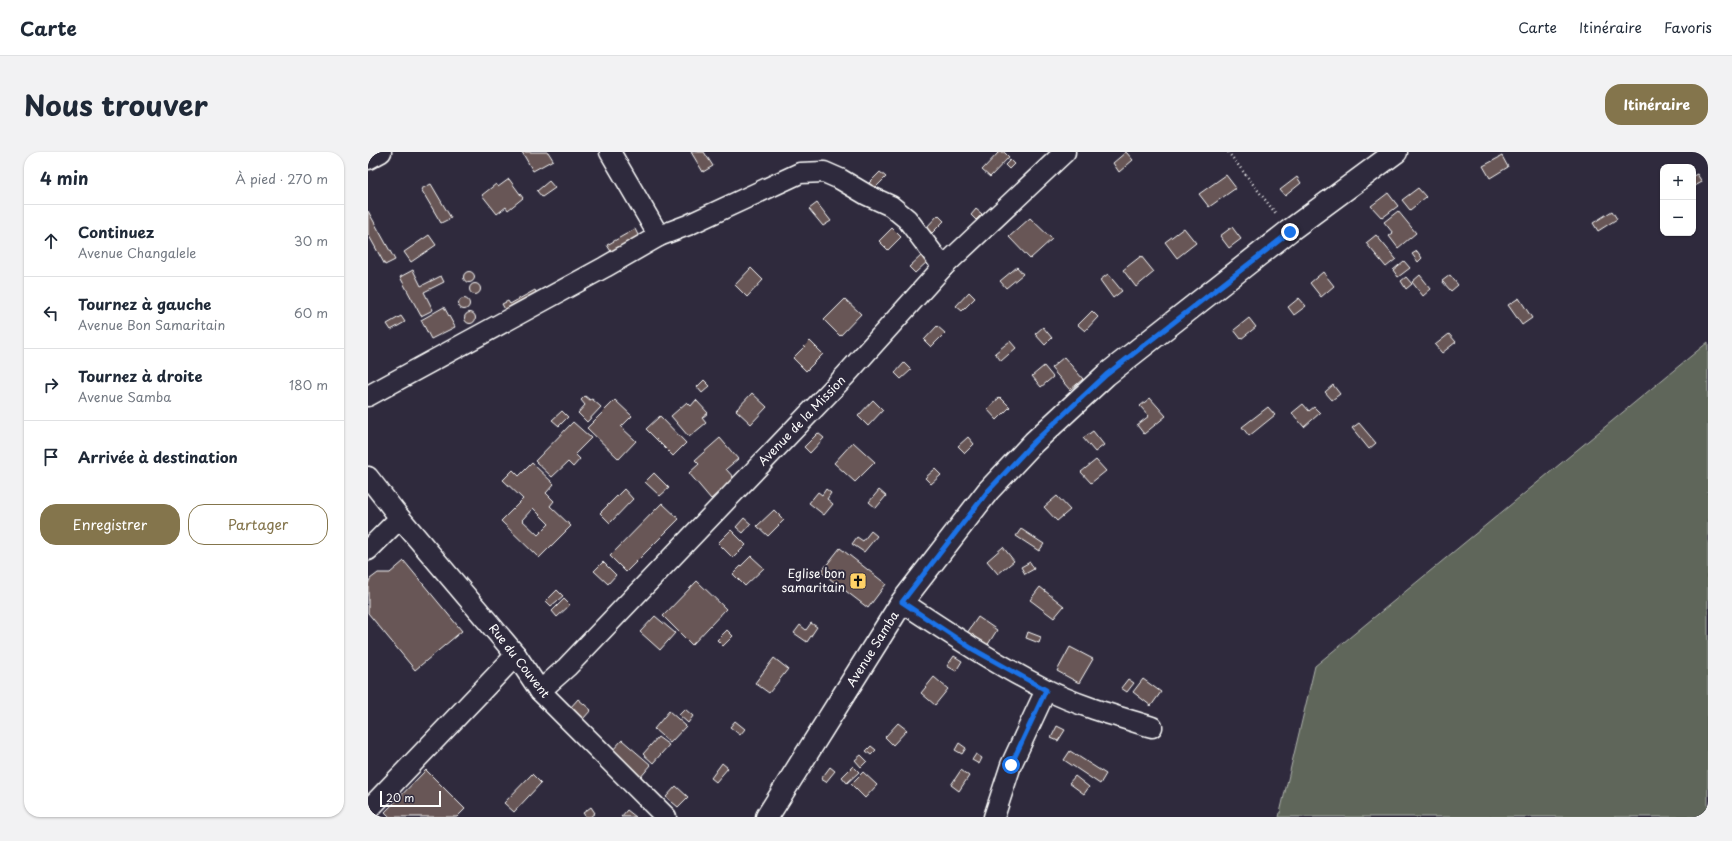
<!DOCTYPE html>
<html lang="fr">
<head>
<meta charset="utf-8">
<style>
  :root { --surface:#fff; --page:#f2f2f3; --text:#1f2937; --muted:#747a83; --line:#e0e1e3; --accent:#84754c }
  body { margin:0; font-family:"Playpen Sans",sans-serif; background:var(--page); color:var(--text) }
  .controls { position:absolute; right:12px; top:12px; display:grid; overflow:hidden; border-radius:8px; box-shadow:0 1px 3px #0004 }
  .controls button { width:36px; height:36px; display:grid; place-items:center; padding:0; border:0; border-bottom:1px solid var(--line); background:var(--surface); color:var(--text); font:20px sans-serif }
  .scale { position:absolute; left:12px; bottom:10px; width:61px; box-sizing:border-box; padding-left:4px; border:2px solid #fff; border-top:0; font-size:11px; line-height:14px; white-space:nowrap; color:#fff; -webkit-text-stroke:3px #2f2a3d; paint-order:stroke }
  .stop { position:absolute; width:12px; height:12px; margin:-9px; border:3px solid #1a73e8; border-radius:50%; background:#fff }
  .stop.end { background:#1a73e8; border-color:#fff; box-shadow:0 1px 4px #0008 }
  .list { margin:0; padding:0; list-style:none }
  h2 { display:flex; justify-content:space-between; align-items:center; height:52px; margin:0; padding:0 16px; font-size:17px }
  h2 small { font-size:13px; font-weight:400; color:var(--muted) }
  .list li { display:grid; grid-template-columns:26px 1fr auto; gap:12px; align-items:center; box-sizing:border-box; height:72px; padding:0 16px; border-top:1px solid var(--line) }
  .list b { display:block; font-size:15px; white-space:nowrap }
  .list p { margin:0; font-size:13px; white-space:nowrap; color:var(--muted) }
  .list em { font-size:13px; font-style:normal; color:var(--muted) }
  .actions { display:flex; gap:8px; padding:12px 16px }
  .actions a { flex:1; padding:9px 0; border:1px solid var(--accent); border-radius:16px; text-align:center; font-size:14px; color:var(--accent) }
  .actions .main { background:var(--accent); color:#fff }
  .icon { flex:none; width:22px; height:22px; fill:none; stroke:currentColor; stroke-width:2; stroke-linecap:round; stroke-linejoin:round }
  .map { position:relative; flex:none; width:1340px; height:665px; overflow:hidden; border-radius:16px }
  header { display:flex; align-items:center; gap:24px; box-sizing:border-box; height:56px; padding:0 20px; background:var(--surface); border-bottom:1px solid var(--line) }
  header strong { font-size:19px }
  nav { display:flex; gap:22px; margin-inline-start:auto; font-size:14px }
  .intro { display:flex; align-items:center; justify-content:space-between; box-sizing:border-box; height:96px; padding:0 24px }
  h1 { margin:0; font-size:28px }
  .button { padding:10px 18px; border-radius:16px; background:var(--accent); color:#fff; font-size:14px; font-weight:700 }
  main { display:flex; gap:24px; padding:0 24px }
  aside { flex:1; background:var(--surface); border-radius:16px; box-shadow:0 1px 3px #0004 }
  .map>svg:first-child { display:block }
</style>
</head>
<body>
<header>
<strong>Carte</strong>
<nav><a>Carte</a><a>Itinéraire</a><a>Favoris</a></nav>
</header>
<div class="intro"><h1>Nous trouver</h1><a class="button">Itinéraire</a></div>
<main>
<aside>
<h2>4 min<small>À pied · 270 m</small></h2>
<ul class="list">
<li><svg class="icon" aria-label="ahead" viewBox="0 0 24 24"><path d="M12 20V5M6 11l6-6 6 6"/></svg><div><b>Continuez</b><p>Avenue Changalele</p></div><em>30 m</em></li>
<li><svg class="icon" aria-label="left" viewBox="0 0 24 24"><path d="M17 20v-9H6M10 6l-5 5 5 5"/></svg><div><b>Tournez à gauche</b><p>Avenue Bon Samaritain</p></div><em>60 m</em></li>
<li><svg class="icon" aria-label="right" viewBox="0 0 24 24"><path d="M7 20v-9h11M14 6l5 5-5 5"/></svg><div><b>Tournez à droite</b><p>Avenue Samba</p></div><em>180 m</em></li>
<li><svg class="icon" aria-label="arrive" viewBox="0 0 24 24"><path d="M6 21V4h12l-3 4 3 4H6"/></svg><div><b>Arrivée à destination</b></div></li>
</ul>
<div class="actions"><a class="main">Enregistrer</a><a>Partager</a></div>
</aside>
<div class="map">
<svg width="1340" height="665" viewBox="0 0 1340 665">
  <rect width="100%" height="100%" fill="#2f2a3d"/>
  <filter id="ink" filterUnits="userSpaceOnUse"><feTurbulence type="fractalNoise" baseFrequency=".025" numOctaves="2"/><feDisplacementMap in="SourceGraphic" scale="8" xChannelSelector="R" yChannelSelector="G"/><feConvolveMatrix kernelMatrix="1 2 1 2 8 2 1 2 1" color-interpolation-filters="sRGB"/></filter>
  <g filter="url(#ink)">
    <path fill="#5e665a" stroke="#aeb2ac" d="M1340,190V665H911L947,514Z"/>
    <g fill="#685756" stroke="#fff" fill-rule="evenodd">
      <path d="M154,0H180L185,8L165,19Z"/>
      <path d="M323,0H336L345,14L335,20Z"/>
      <path d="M631,0H636L641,5L622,25L614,18Z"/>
      <path d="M758,0L765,8L751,20L745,11Z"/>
      <path d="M1134,4L1140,15L1122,26L1115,14Z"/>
      <path d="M642,8L646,12L641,17L637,13Z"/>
      <path d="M512,20L518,25L503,40L497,35Z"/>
      <path d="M1329,22L1334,30L1325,35V24Z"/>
      <path d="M858,23L868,36L841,55L831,42Z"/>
      <path d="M929,25L933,31L917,44L912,38Z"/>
      <path d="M141,27L155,46L140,58L138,55L129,62L114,43L128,32L130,35Z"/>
      <path d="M181,29L187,36L174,45L169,39Z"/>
      <path d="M63,32L83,66L73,71L53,37Z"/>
      <path d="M1050,36L1058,45L1042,58L1034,48Z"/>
      <path d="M1020,41L1030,54L1014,66L1003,54Z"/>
      <path d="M449,51L463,69L455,74L441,57Z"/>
      <path d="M608,57L614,62L608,68L603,63Z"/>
      <path d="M0,59L27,108L17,113L0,82Z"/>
      <path d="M1030,59L1048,81L1030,96L1021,84L1025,81L1016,70Z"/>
      <path d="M1244,59L1249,67L1230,79L1225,71Z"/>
      <path d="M570,63L576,69L564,81L558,76Z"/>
      <path d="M662,66L684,87L662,107L641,85Z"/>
      <path d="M864,75L873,87L861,96L852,84Z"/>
      <path d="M524,76L533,85L520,98L511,89Z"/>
      <path d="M816,76L828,91L809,106L797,90Z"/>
      <path d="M267,77L274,91L247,106L239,93Z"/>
      <path d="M61,83L68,93L43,110L36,100Z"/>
      <path d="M1008,83L1028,107L1018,115L998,91Z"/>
      <path d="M1049,99L1054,106L1050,110L1044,102Z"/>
      <path d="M554,103L560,109L547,121L541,115Z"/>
      <path d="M773,104L786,120L768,135L755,118Z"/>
      <path d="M1036,109L1042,116L1030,125L1025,118Z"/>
      <path d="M649,115L655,122L638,136L632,129Z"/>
      <path d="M383,116L395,128L379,145L367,133Z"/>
      <path d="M45,118L53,134L73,124L76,130L56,140L65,158L53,164L32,125Z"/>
      <circle cx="101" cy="125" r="5.5"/>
      <path d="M955,120L966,134L953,145L942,131Z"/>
      <path d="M740,122L754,139L745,146L732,128Z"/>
      <path d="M1052,123L1063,137L1055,144L1044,130Z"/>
      <path d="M1082,123L1090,133L1083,139L1074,129Z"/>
      <path d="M1038,125L1044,132L1038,137L1033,129Z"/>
      <circle cx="107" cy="137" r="5.5"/>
      <path d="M167,138L171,146L140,163L134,152L140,149L142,152Z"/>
      <path d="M601,140L607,146L594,159L588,154Z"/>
      <path d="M931,146L938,154L926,163L920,155Z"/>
      <path d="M1151,146L1164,166L1154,173L1140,153Z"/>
      <circle cx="96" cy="152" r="5.5"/>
      <path d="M477,147L493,162L472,184L456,168Z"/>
      <path d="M76,155L87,175L63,187L53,168Z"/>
      <path d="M724,159L730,165L717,179L710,173Z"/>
      <circle cx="102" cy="166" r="5.5"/>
      <path d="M33,164L37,170L23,178L19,172Z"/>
      <path d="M881,166L888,175L873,187L866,178Z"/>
      <path d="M569,174L577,181L563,195L556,188Z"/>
      <path d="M675,175L684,186L677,193L667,182Z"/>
      <path d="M1081,182L1088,190L1074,201L1067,193Z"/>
      <path d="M442,189L455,202L438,219L425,206Z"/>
      <path d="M642,189L648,196L633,209L627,201Z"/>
      <path d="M696,205L715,227L702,238L683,216Z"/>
      <path d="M536,211L543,218L533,227L527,221Z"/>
      <path d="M676,214L685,225L673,235L664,224Z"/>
      <path d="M336,228L342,234L334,241L329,235Z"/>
      <path d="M965,233L972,242L964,248L957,240Z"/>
      <path d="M384,241L399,255L383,272L368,258Z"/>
      <path d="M217,244L222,248L224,247L233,255L219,270L210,261L217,253L213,248Z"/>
      <path d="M632,245L642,255L629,268L619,257Z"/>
      <path d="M782,246L798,264L776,282L769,273L781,264L772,254Z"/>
      <path d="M247,248L264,264L253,275L268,289L251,307L219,276Z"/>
      <path d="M328,248L340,261L334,266L338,271L321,285L303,264L319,250L323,254Z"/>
      <path d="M505,248L515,258L500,274L490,264Z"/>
      <path d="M935,252L941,259L946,255L952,261L936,275L924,261Z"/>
      <path d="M900,255L907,263L881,284L874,275Z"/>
      <path d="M194,259L200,265L191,274L184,268Z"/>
      <path d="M292,264L318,291L305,304L278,277Z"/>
      <path d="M205,270L223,286L207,302L212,307L205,315L200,310L184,325L167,309Z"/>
      <path d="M991,271L1008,291L1001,297L984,276Z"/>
      <path d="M725,279L736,293L727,300L715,286Z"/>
      <path d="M450,281L456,286L442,301L436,295Z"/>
      <path d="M600,285L606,292L597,301L590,294Z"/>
      <path d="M352,286L370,307L358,317L366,326L343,347L321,321L331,312L327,308Z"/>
      <path d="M485,290L507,310L487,330L466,311Z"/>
      <path d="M728,308L738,319L723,331L713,320Z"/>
      <path d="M164,311L186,332L178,341L186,349L182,354L203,374L171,406L133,369L155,347L135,328L145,318L151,324ZM165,356L181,372L170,383L154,368Z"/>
      <path d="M567,317L573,323L563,332L557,326Z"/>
      <path d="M286,321L301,336L292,344L277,330Z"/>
      <path d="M256,337L265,347L242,371L232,361Z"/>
      <path d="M458,337L463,341L459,347L465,352L456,363L441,351L450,340L454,343Z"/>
      <path d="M511,338L518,344L508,356L501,350Z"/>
      <path d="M689,344L702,358L689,369L676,355Z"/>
      <path d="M294,351L311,367L258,420L242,404Z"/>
      <path d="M406,358L416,368L400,384L389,374Z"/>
      <path d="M376,366L383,372L375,381L368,375Z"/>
      <path d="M653,377L676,392L671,399L648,384Z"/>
      <path d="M363,378L378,393L365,406L350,391Z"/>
      <path d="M503,379L509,384L496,400L484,392L489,385L495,389Z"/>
      <path d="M635,395L646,409L630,422L619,409Z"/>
      <path d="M472,396L518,432L500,456L453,420Z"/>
      <path d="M383,404L396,416L377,434L365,422Z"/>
      <path d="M36,409L94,479L47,518L0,461V433L2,427L10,421H22Z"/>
      <path d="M235,410L248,423L240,432L226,419Z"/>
      <path d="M662,410L666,417L657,422L653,415Z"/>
      <path d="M329,429L358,457L324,493L295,464Z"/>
      <path d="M672,435L696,454L686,466L662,448Z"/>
      <path d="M189,438L195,444L183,454L178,449Z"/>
      <path d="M196,447L202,453L189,465L184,459Z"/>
      <path d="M287,464L307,481L292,498L272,480Z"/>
      <path d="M610,465L629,478L619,494L599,481Z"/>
      <path d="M443,471L449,475L439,490L426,481L432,473L438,478Z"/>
      <path d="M359,478L365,484L355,494L349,488Z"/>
      <path d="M660,480L673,485L671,491L658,486Z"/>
      <path d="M702,495L725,507L711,531L689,519Z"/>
      <path d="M586,504L594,509L588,519L579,514Z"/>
      <path d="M406,506L420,517L401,541L387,531Z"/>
      <path d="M566,525L580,537L567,553L553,541Z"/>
      <path d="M760,527L766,531L759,540L753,536Z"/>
      <path d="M775,527L793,540L783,554L765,540Z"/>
      <path d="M210,547L223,558L215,567L202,556Z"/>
      <path d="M317,557L325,564L320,571L311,563Z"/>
      <path d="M301,559L318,574L302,591L286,577Z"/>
      <path d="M367,569L377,577L372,583L362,575Z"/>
      <path d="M530,571L539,578L525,593L517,585Z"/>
      <path d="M689,574L697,578L690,589L683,586Z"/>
      <path d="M290,585L301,593L285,611L275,602Z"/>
      <path d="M254,588L283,613L272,626L243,600Z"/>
      <path d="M591,591L598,596L594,602L587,598Z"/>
      <path d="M503,594L508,598L503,603L498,599Z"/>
      <path d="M702,599L738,622L732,632L696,608Z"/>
      <path d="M608,602L614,606L611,612L604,608Z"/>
      <path d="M493,603L499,609L493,615L487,608Z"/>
      <path d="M354,611L360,616L348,630L343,626Z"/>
      <path d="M485,614L491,620L479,631L474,625Z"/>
      <path d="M462,615L467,619L458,630L453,627Z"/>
      <path d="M58,618L97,657L89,665H22L17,660Z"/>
      <path d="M593,618L601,624L591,639L583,633Z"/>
      <path d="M495,620L509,633L497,646L483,632Z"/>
      <path d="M164,622L173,631L146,660L136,651Z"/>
      <path d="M707,624L721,635L716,642L701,631Z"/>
      <path d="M308,634L320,645L310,655L298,645Z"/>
      <path d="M223,655L227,661L222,665H218L215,661Z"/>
      <path d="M259,658L268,665H253Z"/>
    </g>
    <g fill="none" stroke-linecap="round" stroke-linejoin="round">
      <g stroke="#fff" stroke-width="23">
        <g id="minor">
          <path d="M242,0L291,84"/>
          <path d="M0,7L13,0"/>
          <path d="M0,244L237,115L291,84L320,73L432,21L456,20L472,27L499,43L523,54L539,67L575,115"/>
          <path d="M0,325L32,366L148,503L172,539L298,665"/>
          <path d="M0,398L32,366"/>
          <path d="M534,450C581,481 627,512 677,537C711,554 748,564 784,575"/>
          <path d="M172,539L199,515L477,224L575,115L697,0"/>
          <path d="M0,658L148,503"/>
          <path d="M626,665L643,613L678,538"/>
        </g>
      </g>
      <g stroke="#fff" stroke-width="25">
        <path id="tertiary" d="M399,665L534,450L620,339L666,290L738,223L921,79L1028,0"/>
      </g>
      <path stroke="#fff" stroke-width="2.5" stroke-dasharray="1 3" stroke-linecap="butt" d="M860,0L909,63"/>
      <use href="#minor" stroke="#2f2a3d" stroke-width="20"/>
      <use href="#tertiary" stroke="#2f2a3d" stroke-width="22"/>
    </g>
  </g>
  <g fill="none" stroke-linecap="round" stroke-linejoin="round" filter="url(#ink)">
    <path stroke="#1a73e8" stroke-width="5" d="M643,613L678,538L603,496L534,450L620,339L666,290L738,223L922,80"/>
  </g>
  <defs>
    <g id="church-square" transform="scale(0.9)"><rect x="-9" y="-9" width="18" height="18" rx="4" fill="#ffd166" stroke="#2f2a3d"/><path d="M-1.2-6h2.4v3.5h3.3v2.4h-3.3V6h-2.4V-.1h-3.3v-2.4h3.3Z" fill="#111"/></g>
  </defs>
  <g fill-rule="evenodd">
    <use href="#church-square" x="490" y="429"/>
  </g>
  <g text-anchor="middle" stroke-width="4" stroke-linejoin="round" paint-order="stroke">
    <g font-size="12" fill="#fff" stroke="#2f2a3d">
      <text transform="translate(434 269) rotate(-46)" y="4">Avenue de la Mission</text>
      <text transform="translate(505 497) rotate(-58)" y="4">Avenue Samba</text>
      <text transform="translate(151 509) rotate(52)" y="4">Rue du Couvent</text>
    </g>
    <g font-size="12" fill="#fff" stroke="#2f2a3d" text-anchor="end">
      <text x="477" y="426">Eglise bon<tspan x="477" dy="14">samaritain</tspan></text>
    </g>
  </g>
</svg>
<div class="controls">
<button>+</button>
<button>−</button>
</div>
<div class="scale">20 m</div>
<div class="stop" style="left:643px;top:613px"></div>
<div class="stop end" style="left:922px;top:80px"></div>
</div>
</main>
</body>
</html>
